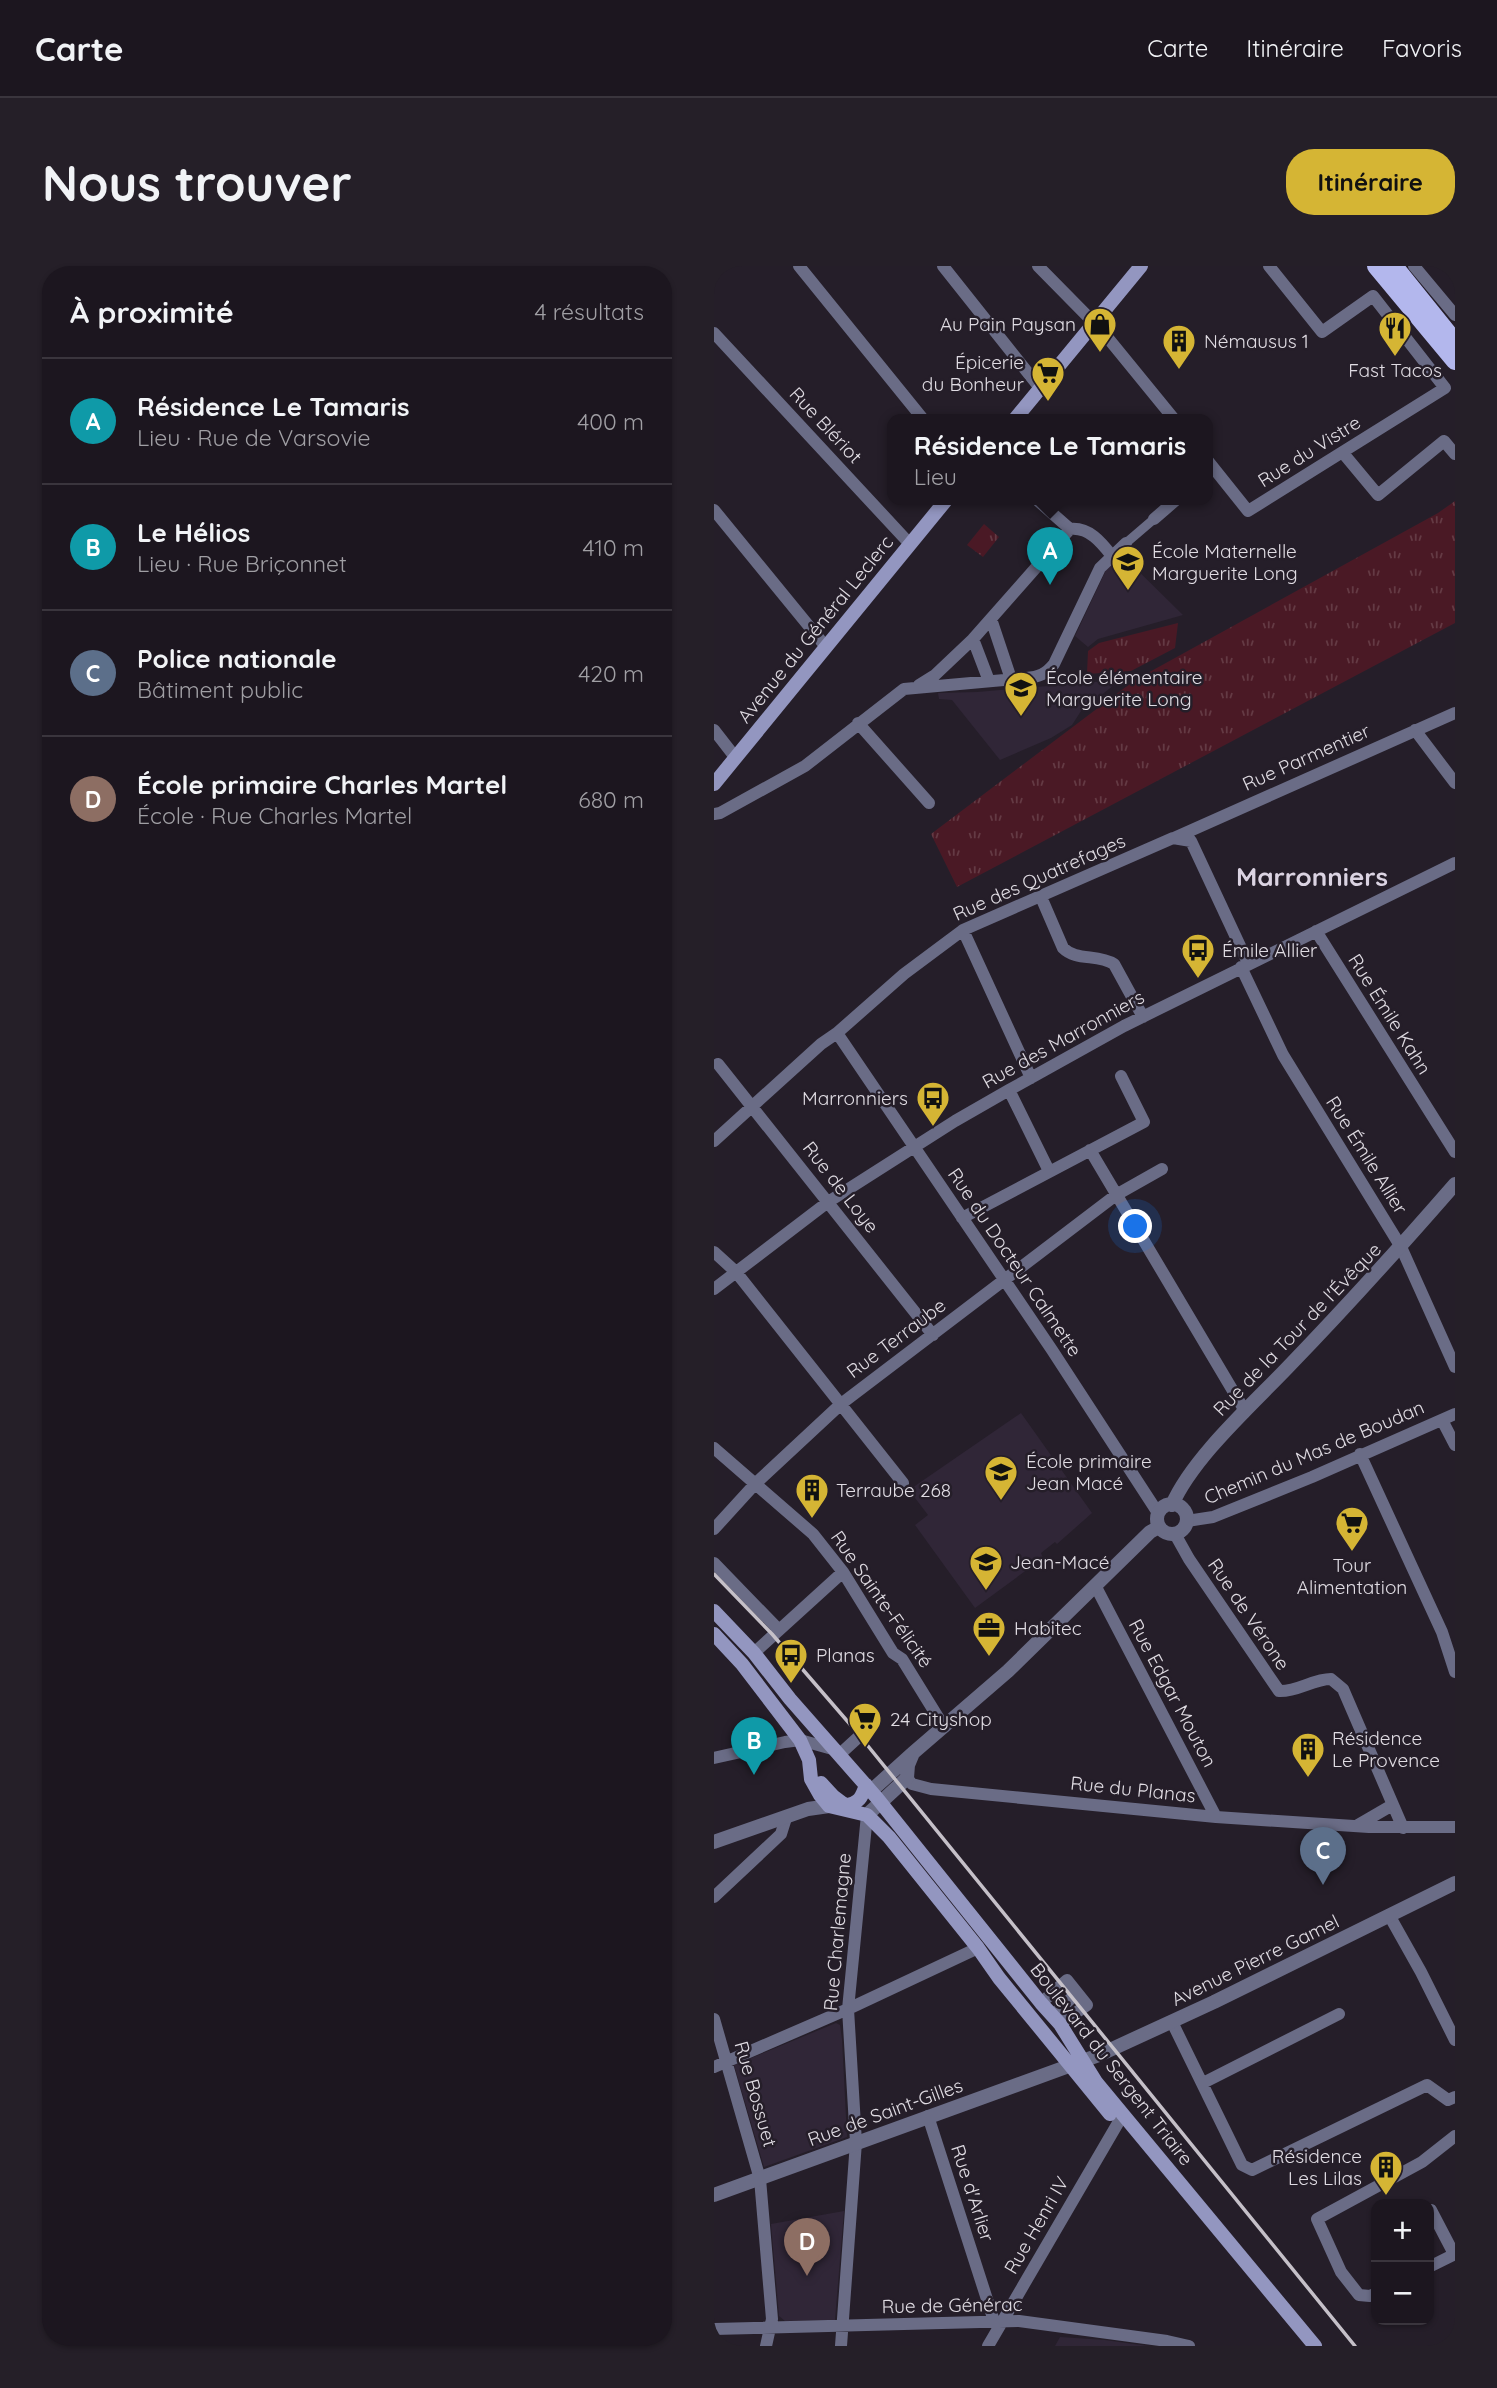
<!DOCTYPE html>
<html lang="fr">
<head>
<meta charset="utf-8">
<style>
  body { margin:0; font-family:Quicksand,sans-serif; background:#251f28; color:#f1f3f6 }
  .controls { position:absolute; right:21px; bottom:21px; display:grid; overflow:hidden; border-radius:14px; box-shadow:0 2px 5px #0004 }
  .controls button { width:63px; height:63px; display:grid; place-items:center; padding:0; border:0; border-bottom:2px solid #3a353d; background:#1c161f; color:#f1f3f6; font:35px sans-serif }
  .you { position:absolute; left:422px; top:961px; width:24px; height:24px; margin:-18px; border:5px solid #fff; border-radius:50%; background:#1a73e8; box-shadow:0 0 0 10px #1a73e833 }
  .badge { display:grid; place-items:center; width:46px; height:46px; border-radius:50%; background:#d5b534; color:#fff; font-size:23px; font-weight:700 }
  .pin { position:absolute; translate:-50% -58px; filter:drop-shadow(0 2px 4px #0008) }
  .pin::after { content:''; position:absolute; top:37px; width:24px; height:21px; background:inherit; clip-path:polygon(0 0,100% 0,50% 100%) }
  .popup { position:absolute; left:173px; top:148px; width:326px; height:91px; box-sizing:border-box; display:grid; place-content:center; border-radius:14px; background:#1c161f; filter:drop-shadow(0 2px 5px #0005); font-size:23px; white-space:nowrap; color:#a09fa4 }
  .popup b { font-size:26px; color:#f1f3f6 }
  .popup::after { content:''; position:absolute; left:50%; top:100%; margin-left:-14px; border:14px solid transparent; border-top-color:#1c161f }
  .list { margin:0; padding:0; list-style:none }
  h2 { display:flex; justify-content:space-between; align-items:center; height:91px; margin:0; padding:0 28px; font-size:30px }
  h2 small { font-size:23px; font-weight:400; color:#a09fa4 }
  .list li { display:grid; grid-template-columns:46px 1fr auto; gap:21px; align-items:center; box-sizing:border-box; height:126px; padding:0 28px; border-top:2px solid #3a353d }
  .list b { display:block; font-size:26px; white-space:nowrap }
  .list p { margin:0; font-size:23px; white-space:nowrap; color:#a09fa4 }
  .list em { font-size:23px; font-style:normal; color:#a09fa4 }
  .map { position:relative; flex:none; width:741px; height:2080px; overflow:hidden; border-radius:28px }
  header { display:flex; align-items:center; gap:42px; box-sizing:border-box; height:98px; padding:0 35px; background:#1c161f; border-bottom:2px solid #3a353d }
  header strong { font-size:33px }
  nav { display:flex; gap:38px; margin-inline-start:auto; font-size:24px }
  .intro { display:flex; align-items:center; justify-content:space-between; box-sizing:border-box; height:168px; padding:0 42px }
  h1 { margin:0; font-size:49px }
  .button { padding:18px 32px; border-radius:28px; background:#d5b534; color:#111; font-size:24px; font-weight:700 }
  main { display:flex; gap:42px; padding:0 42px }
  aside { flex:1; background:#1c161f; border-radius:28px; box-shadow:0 2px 5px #0004 }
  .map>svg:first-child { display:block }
  .built { fill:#302637 }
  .grass { fill:url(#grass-tufts) }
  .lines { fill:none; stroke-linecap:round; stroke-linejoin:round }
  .pedestrian { stroke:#6a6c86; stroke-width:9 }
  .minor { stroke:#6a6c86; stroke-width:12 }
  .tertiary { stroke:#6a6c86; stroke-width:14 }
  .secondary { stroke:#9396c0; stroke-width:14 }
  .primary { stroke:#b3b7ed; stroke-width:18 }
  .rail { stroke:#c5c0c8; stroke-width:3.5 }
  .labels { text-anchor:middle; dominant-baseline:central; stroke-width:5; stroke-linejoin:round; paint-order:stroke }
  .poi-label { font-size:19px; fill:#e0dce3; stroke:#251e29; text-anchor:start }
  .street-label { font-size:19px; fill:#e0dce3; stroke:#251e29 }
  .district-label { font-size:26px; font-weight:bold; fill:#dbd3e2; stroke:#251e29 }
</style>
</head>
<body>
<header>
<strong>Carte</strong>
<nav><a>Carte</a><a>Itinéraire</a><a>Favoris</a></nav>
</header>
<div class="intro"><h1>Nous trouver</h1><a class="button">Itinéraire</a></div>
<main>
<aside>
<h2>À proximité<small>4 résultats</small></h2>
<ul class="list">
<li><span class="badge" style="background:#0f9aa8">A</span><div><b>Résidence Le Tamaris</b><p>Lieu · Rue de Varsovie</p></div><em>400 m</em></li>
<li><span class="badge" style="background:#0f9aa8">B</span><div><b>Le Hélios</b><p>Lieu · Rue Briçonnet</p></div><em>410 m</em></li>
<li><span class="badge" style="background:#5c6f8a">C</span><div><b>Police nationale</b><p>Bâtiment public</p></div><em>420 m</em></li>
<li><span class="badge" style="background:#8d6e63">D</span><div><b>École primaire Charles Martel</b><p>École · Rue Charles Martel</p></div><em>680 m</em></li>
</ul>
</aside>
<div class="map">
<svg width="741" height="2080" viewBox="0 0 741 2080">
  <defs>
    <pattern id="grass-tufts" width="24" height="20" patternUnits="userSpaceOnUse" patternTransform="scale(1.75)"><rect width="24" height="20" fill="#4a1925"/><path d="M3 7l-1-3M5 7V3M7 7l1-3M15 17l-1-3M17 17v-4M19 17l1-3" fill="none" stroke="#643a44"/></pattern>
  </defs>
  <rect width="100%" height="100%" fill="#251e29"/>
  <path class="built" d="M407,288L469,349L384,373L374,381L361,370L393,302Z
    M393,412H409L367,445L358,459L337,472L286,494L238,434L225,433L224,427L263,426L392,415Z
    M307,1147L378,1247L343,1278L341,1276L327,1287L329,1292L261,1342L201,1259L214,1249L195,1224Z
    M122,1757L126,1759L128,1773L133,1871L50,1901L20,1799Z
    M130,1945L121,2054L71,2055L65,2050L57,1958Z
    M346,2071L391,2074L434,2080H341Z"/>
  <path class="grass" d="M741,235V357L243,621L217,568L421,414L724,247Z
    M270,258L285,271L269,291L253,279Z
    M464,357L461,382L417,405L373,408L374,385L385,377Z"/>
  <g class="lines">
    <path class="pedestrian" d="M412,277L440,253"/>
    <path class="minor" d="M85,0L209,153
      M229,0L326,122
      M324,0L389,66L460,153
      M700,0L741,49
      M0,67L195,277
      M629,187L664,229L730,175L741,188
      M494,195L534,245L731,122L659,30L608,66L555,0
      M322,233L356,263
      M0,244L112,381
      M440,253L463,233
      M277,353L295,407
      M275,415L259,373L356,263C375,261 387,276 398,290
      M205,419L221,409L259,373
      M144,457L215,537
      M0,464L21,491
      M701,464L741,517
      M0,548L6,547L91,500L190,423L312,412C325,411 332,408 340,398L386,302L412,277
      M460,572L741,447
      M327,631L349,682C362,695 384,688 400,698L429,751
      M249,664L317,812
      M602,665L741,886
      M527,701L569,789L687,981L741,1101
      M123,767L338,1084L444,1247
      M4,798L219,1069
      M295,824L335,905
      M0,875L107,778L123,767L190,708L249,664L459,572L477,575L534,697
      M376,884L528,1140L530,1147
      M248,952L430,856L407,810
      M0,986L22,1006L189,1217
      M0,1023L114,936L241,855L295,824L410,760L741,597
      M728,1154L741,1179
      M0,1182L99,1268L129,1306L179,1387L188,1393L230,1461
      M646,1188L728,1366L741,1406
      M473,1255L499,1251L598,1211L741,1148
      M0,1263L41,1218L127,1138L402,929L448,903
      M461,1268L475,1293L565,1425C583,1426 599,1413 617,1413L629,1423L689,1562
      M0,1297L65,1364
      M382,1321L502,1551
      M40,1387L129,1306
      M126,1488L150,1466
      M0,1492L71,1476L86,1474L122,1484
      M193,1512L198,1518L217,1523L502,1551L655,1561H741
      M644,1559L675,1541L678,1537
      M0,1631L67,1568L72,1552
      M675,1649L707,1706L741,1774
      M327,1737L353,1714L373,1739L346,1758
      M338,1750L363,1727
      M0,1753L46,1913L58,2053L52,2080
      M458,1756L528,1899L538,1904L713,1819L734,1834L741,1831
      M0,1801L134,1743L264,1682
      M489,1817L625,1748
      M214,1850L280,2055
      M715,1945L717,1944L740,1988
      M715,2001L741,1988
      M662,2027L656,2030L645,2029L627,2006L603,1953L708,1896L741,1870
      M0,2063L305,2055L453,2075L475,2080
      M127,2080L142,1876L134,1743L153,1549
      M274,2080L404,1857"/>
    <path class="tertiary" d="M443 1253a15 15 0 1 1 30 0a15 15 0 1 1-30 0Z
      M458,1239C479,1191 539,1138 575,1100C632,1041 687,980 741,918
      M157,1525L198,1488
      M153,1549L193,1512L194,1499L199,1487L294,1405L436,1266L445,1261
      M0,1576L94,1543L115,1540
      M0,1929L385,1789L500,1736L741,1617
      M739,2080L741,2077"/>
    <path class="secondary" d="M301,153L427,0
      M0,518L233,233
      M0,1345L40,1387L76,1433L163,1532L327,1737L346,1758L382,1816L601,2080
      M0,1368L28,1398L86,1474L95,1494L97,1513L106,1529L115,1540L153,1549L175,1571L264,1682L285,1712L396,1848
      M107,1517L119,1530L131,1539C145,1538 148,1531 152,1519"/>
    <path class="primary" d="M662,0L741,95
      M680,0L741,76"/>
    <path class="rail" d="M0,1308L58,1368L141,1464L641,2080"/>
  </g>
  <defs>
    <symbol id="shop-pin" viewBox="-11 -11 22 30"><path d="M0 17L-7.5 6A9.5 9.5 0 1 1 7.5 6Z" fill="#d5b534" stroke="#251e29"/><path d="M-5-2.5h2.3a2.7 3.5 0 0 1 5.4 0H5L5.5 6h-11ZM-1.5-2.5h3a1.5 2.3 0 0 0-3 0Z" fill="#111"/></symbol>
    <symbol id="restaurant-pin" viewBox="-11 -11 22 30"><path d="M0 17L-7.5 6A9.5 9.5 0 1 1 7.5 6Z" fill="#d5b534" stroke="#251e29"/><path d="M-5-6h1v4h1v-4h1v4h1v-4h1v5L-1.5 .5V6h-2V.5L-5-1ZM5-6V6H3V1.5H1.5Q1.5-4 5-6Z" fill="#111"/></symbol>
    <symbol id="building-pin" viewBox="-11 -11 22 30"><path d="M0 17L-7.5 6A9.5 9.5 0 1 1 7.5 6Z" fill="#d5b534" stroke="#251e29"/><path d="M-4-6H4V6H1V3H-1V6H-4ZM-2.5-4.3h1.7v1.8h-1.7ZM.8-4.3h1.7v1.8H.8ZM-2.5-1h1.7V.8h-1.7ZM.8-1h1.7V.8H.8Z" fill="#111"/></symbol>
    <symbol id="supermarket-pin" viewBox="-11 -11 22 30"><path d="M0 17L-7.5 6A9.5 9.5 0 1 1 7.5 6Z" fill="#d5b534" stroke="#251e29"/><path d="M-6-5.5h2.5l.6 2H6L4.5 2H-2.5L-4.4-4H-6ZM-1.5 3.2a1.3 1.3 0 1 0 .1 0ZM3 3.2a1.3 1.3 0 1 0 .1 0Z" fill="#111"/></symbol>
    <symbol id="school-pin" viewBox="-11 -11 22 30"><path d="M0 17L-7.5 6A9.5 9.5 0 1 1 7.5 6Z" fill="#d5b534" stroke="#251e29"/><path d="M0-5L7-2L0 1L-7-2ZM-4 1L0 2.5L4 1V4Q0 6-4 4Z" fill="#111"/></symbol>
    <symbol id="bus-pin" viewBox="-11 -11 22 30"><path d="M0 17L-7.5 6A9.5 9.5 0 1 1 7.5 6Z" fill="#d5b534" stroke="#251e29"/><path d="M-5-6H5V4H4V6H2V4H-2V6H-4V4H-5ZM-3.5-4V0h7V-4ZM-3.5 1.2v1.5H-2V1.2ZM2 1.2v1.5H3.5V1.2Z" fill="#111"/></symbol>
    <symbol id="office-pin" viewBox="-11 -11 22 30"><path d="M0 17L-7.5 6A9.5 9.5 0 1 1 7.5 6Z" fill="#d5b534" stroke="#251e29"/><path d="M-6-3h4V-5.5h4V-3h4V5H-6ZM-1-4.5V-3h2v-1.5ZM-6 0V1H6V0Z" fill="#111"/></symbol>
  </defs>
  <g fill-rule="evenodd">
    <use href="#shop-pin" x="367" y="39" width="38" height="52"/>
    <use href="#restaurant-pin" x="662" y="43" width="38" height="52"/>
    <use href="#building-pin" x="446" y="56" width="38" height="52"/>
    <use href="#supermarket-pin" x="315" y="88" width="38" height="52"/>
    <use href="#school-pin" x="395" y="277" width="38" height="52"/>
    <use href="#school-pin" x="288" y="403" width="38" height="52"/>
    <use href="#bus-pin" x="465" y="665" width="38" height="52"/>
    <use href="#bus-pin" x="200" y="813" width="38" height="52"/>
    <use href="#school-pin" x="268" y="1187" width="38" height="52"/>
    <use href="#building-pin" x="79" y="1205" width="38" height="52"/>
    <use href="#supermarket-pin" x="619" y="1238" width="38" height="52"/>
    <use href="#school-pin" x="253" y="1277" width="38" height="52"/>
    <use href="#office-pin" x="256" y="1343" width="38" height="52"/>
    <use href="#bus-pin" x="58" y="1370" width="38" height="52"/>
    <use href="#supermarket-pin" x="132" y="1434" width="38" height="52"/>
    <use href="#building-pin" x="575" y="1464" width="38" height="52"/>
    <use href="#building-pin" x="653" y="1882" width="38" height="52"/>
  </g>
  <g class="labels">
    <g class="poi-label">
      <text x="362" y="58" text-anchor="end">Au Pain Paysan</text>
      <text x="490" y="75">Némausus 1</text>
      <text x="310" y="96" text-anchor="end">Épicerie<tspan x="310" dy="22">du Bonheur</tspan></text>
      <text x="681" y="104" text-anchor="middle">Fast Tacos</text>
      <text x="438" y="285">École Maternelle<tspan x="438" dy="22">Marguerite Long</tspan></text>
      <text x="332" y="411">École élémentaire<tspan x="332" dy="22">Marguerite Long</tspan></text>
      <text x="508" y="684">Émile Allier</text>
      <text x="194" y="832" text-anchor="end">Marronniers</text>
      <text x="312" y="1195">École primaire<tspan x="312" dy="22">Jean Macé</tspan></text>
      <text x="122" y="1224">Terraube 268</text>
      <text x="296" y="1296">Jean-Macé</text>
      <text x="638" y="1299" text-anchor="middle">Tour<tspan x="638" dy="22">Alimentation</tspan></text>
      <text x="300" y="1362">Habitec</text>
      <text x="102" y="1389">Planas</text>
      <text x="176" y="1453">24 Cityshop</text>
      <text x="618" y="1472">Résidence<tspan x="618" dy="22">Le Provence</tspan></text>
      <text x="648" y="1890" text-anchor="end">Résidence<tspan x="648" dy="22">Les Lilas</tspan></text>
    </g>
    <g class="street-label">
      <text transform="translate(112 159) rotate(47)">Rue Blériot</text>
      <text transform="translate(595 185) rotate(-32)">Rue du Vistre</text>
      <text transform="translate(101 363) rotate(-51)">Avenue du Général Leclerc</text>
      <text transform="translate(592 491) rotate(-24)">Rue Parmentier</text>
      <text transform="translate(325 611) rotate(-24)">Rue des Quatrefages</text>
      <text transform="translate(676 748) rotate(58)">Rue Émile Kahn</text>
      <text transform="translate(349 773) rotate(-29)">Rue des Marronniers</text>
      <text transform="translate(653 889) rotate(58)">Rue Émile Allier</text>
      <text transform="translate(127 921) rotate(52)">Rue de Loye</text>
      <text transform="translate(301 996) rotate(56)">Rue du Docteur Calmette</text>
      <text transform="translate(583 1063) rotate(-46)">Rue de la Tour de l'Évêque</text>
      <text transform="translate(182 1072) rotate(-37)">Rue Terraube</text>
      <text transform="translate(600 1186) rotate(-23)">Chemin du Mas de Boudan</text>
      <text transform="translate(168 1333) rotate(55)">Rue Sainte-Félicité</text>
      <text transform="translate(535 1348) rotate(56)">Rue de Vérone</text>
      <text transform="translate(459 1427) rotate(62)">Rue Edgar Mouton</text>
      <text transform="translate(419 1523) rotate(6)">Rue du Planas</text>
      <text transform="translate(123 1666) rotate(-85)">Rue Charlemagne</text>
      <text transform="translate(541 1694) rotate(-26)">Avenue Pierre Gamel</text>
      <text transform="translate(398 1798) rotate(52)">Boulevard du Sergent Triaire</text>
      <text transform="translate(42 1828) rotate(74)">Rue Bossuet</text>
      <text transform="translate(171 1846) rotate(-20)">Rue de Saint-Gilles</text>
      <text transform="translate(259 1927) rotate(72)">Rue d'Arlier</text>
      <text transform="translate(322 1959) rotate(-60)">Rue Henri IV</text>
      <text transform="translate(238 2039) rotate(-1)">Rue de Générac</text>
    </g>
    <g class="district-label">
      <text x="598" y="610">Marronniers</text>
    </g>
  </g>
</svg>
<div class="controls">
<button>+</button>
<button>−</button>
</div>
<div class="you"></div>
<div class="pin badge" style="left:336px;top:319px;background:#0f9aa8">A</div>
<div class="popup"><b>Résidence Le Tamaris</b>Lieu</div>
<div class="pin badge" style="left:40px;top:1509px;background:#0f9aa8">B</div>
<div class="pin badge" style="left:609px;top:1619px;background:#5c6f8a">C</div>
<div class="pin badge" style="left:93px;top:2010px;background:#8d6e63">D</div>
</div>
</main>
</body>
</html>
